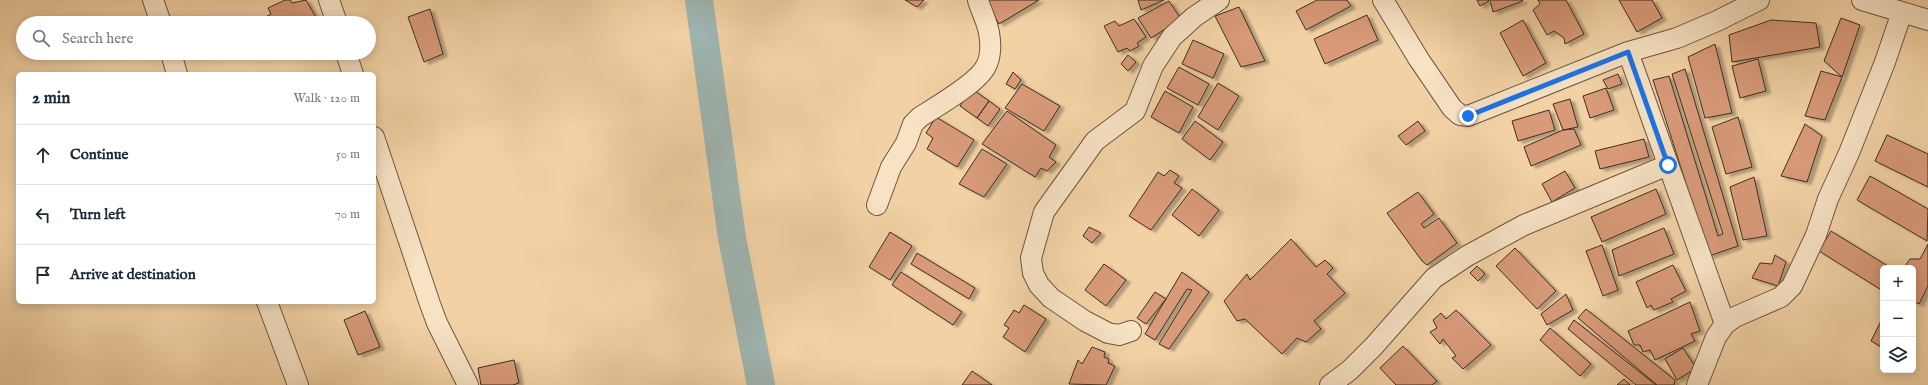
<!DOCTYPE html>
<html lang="en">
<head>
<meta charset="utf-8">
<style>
  body { margin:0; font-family:"IM FELL English",serif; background:#f2f2f3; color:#1f2937 }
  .controls { position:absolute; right:12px; bottom:12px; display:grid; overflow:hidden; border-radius:6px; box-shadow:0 2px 10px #0003 }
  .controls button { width:36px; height:36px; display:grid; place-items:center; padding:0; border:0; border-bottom:1px solid #e0e1e3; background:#fff; color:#1f2937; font:20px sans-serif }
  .stop { position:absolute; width:12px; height:12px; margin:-9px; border:3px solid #1a73e8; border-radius:50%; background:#fff }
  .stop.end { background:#1a73e8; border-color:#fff; box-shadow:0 1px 4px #0008 }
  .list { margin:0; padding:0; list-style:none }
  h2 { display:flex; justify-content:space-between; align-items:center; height:52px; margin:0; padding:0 16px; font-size:17px }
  h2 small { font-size:13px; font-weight:400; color:#747a83 }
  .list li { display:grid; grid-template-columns:26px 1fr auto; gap:12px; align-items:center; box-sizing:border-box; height:60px; padding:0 16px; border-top:1px solid #e0e1e3 }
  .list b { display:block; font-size:15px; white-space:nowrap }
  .list em { font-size:13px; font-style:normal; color:#747a83 }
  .icon { flex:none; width:22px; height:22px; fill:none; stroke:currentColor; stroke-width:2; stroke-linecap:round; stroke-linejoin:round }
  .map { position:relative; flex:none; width:1928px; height:385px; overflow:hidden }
  .search { position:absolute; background:#fff; box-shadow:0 2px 10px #0003; left:16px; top:16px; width:360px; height:44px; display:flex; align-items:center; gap:10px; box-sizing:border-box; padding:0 14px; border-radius:22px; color:#747a83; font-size:15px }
  .panel { position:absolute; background:#fff; box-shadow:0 2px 10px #0003; left:16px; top:72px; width:360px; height:232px; border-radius:6px }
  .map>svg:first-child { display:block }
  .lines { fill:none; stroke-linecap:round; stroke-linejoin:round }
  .river { stroke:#9fb5b2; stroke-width:28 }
  .building { fill:#d89a79; stroke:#3f2d21; filter:url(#shadow) }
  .minor-casing { stroke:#6c5642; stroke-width:22 }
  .minor { stroke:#f7e2c4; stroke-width:20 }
  .route { stroke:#1a73e8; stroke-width:5 }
</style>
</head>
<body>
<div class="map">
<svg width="1928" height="385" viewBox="0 0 1928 385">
  <defs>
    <filter id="shadow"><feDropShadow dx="4.5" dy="2.5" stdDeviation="1" flood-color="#0004"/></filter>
  </defs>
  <rect width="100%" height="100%" fill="#f2d2a5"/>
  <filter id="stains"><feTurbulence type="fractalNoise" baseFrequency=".005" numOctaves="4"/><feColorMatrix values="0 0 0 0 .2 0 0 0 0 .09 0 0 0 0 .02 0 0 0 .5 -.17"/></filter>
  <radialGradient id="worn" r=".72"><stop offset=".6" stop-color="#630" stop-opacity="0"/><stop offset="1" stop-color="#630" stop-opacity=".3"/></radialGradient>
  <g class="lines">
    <path class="river" d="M699,0L732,238L761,385"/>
  </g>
  <path class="building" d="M285,0H290L292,3L306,0L318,21L315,23H261L260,20L271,14L268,8Z
    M905,0H924L917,7Z
    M985,0H1039L999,24Z
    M1138,0H1164L1141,10Z
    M1317,0H1347L1351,6L1306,30L1296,11Z
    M1477,0H1488L1489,1L1480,6Z
    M1490,0H1522L1523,1L1493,12Z
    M1538,0H1566L1584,34L1565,44L1564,38L1554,31L1547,35L1533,10L1540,4Z
    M1619,0H1652L1662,18L1637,32Z
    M1169,1L1181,19L1151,38L1138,18Z
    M1239,7L1265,61L1241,67L1215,16Z
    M430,9L443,54L424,62L408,17Z
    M1367,15L1378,40L1325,64L1314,39Z
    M1841,18L1860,25L1842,77L1824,61Z
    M1134,19L1146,37L1137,43L1139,46L1130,51L1127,48L1118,52L1104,26L1115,21L1119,26Z
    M1523,20L1546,63L1523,76L1500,33Z
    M1771,20L1816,23L1820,47L1732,62L1729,35Z
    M1193,40L1224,54L1213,78L1182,64Z
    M1715,44L1732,113L1705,118L1688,57Z
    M1128,55L1136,62L1128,71L1121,64Z
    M1758,59L1766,91L1740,98L1732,66Z
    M1179,67L1209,84L1198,105L1167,88Z
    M1685,69L1738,246L1709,256L1653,80L1669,76L1718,236L1723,234L1672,74Z
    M1821,71L1842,77L1825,120L1805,116Z
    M1013,72L1021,80L1015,89L1006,84Z
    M1618,74L1622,84L1608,89L1603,80Z
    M1218,83L1239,96L1218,130L1198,117Z
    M1022,84L1060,106L1044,131L1005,108Z
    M1606,88L1614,110L1590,118L1583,96Z
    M972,89L989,101L977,118L960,106Z
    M1165,91L1193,107L1179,133L1151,117Z
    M1570,99L1578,127L1563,130L1553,104Z
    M989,101L1000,109L988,126L977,118Z
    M1549,110L1555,130L1518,141L1512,121Z
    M1007,111L1056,145L1049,157L1056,162L1047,171L1041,168L1035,177L982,144Z
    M936,117L974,140L957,167L927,149L933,138L926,133Z
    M1738,117L1752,167L1726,174L1712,127Z
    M1195,121L1223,142L1210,160L1182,139Z
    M1418,121L1425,131L1406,145L1398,136Z
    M1805,124L1822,136L1807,182L1781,176Z
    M1574,129L1581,145L1531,166L1524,147L1563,130Z
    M1887,135L1928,154V187L1875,161Z
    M1644,139L1649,157L1600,169L1595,151Z
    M982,149L1007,164L984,197L959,184Z
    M1170,170L1179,176L1174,183L1182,188L1151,230L1129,216L1158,172L1164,176Z
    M1565,171L1575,188L1552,202L1542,184Z
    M1870,176L1928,209L1927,241L1857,200Z
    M1754,177L1767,236L1743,240L1730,187Z
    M1192,189L1219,210L1199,236L1172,215Z
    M1656,189L1666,214L1602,242L1591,217Z
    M1418,192L1434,214L1421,224L1424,228L1439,218L1457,243L1427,265L1422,261L1387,213Z
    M1089,227L1101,233L1092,243L1083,236Z
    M1664,228L1674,254L1619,276L1612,250Z
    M1831,231L1891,268H1883V291L1819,251Z
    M890,232L912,246L890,280L869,267Z
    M1291,239L1316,267L1325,260L1333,268L1327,274L1345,293L1314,321L1321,329L1306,342L1297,338L1282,354L1245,319L1237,321L1224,301L1247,274L1250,280Z
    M1928,244V286L1919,304L1913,301V268L1905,266L1910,259H1920Z
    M1602,245L1618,290L1603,296L1586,251Z
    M1515,248L1556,291L1537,309L1496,266Z
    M917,253L975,288L969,299L911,264Z
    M1775,255L1786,262L1778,286L1752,278L1760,263L1772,264Z
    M1104,264L1126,280L1106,306L1085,290Z
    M1673,265L1686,291L1671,299L1673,302L1654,310L1651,305L1647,308L1636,282Z
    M1477,266L1485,274L1478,281L1470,273Z
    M901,272L962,312L953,325L892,285Z
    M1182,272L1209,292L1169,349L1159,344L1192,290L1187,289L1155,340L1145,334Z
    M1155,292L1166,299L1146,324L1137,318Z
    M1566,294L1573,310L1547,325L1541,314Z
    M1690,302L1700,331L1691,334L1695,341L1655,360L1650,350L1643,352L1640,345H1634L1628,331Z
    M1024,305L1046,319L1025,352L1003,337L1009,328L1004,325L1014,310L1019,313Z
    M1586,309L1675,380L1674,385H1657L1578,318Z
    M1456,310L1491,345L1463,369L1452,358L1456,356L1443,339L1440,344L1430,332L1437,328L1433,320L1441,313L1446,319Z
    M365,311L380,347L358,355L344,320Z
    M1883,317V348L1871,341Z
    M1574,320L1656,385H1636L1568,329Z
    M1550,328L1591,364L1580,376L1540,340Z
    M1403,346L1437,381L1432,385H1396L1380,368Z
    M1092,347L1105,352L1104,357L1109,359L1108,363L1115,366L1106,385L1069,384L1078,360L1082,364Z
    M1683,348L1696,368L1677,380L1665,359Z
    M514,360L519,383L513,385H481L478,368Z
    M972,371L992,385H962Z
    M1624,379L1630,385H1617Z"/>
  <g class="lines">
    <defs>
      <path id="minor" d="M153,0L161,23
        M329,0L337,23
        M1383,0L1418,58L1452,108L1460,115L1468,116L1628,52L1677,38L1717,21L1759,0
        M1862,0L1928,20
        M1628,52L1725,324
        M171,53L177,74
        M346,53L353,74
        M374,137L430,304L437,323L468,385
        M877,205L891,167L906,143L913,124L920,117C936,107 979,82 986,66C991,57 991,43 989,33C987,21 981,11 978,0
        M267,302L298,385
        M1131,331L1119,335L1108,333L1085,321L1051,298L1039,285L1033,273L1031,258L1044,212L1095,141L1135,111L1153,66L1172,37L1194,17L1219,0
        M1330,385L1350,370L1374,346L1434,278L1467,256L1524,225L1668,165
        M1697,385L1716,337L1725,324L1735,317L1781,297L1792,286L1816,235L1828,199L1849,153L1885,62L1902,12"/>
    </defs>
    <use href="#minor" class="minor-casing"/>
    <use href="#minor" class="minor"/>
  </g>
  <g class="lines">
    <path class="route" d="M1468,116L1628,52L1668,165"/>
  </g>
  <rect width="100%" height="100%" filter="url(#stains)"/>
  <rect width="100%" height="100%" fill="url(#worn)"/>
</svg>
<div class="controls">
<button>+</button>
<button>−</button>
<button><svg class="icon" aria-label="layers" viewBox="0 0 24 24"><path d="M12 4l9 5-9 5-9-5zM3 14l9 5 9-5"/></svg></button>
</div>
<div class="stop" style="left:1668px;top:165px"></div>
<div class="stop end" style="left:1468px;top:116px"></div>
<div class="search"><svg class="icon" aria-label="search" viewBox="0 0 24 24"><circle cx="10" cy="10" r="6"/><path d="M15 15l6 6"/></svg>Search here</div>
<section class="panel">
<h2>2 min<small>Walk · 120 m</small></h2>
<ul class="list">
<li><svg class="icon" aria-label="ahead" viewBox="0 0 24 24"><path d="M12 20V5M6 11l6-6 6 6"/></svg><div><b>Continue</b></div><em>50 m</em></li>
<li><svg class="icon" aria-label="left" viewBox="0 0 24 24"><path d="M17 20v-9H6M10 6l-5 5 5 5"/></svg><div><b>Turn left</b></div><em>70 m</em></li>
<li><svg class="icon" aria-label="arrive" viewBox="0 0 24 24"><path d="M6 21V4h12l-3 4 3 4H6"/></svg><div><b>Arrive at destination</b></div></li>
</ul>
</section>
</div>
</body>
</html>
